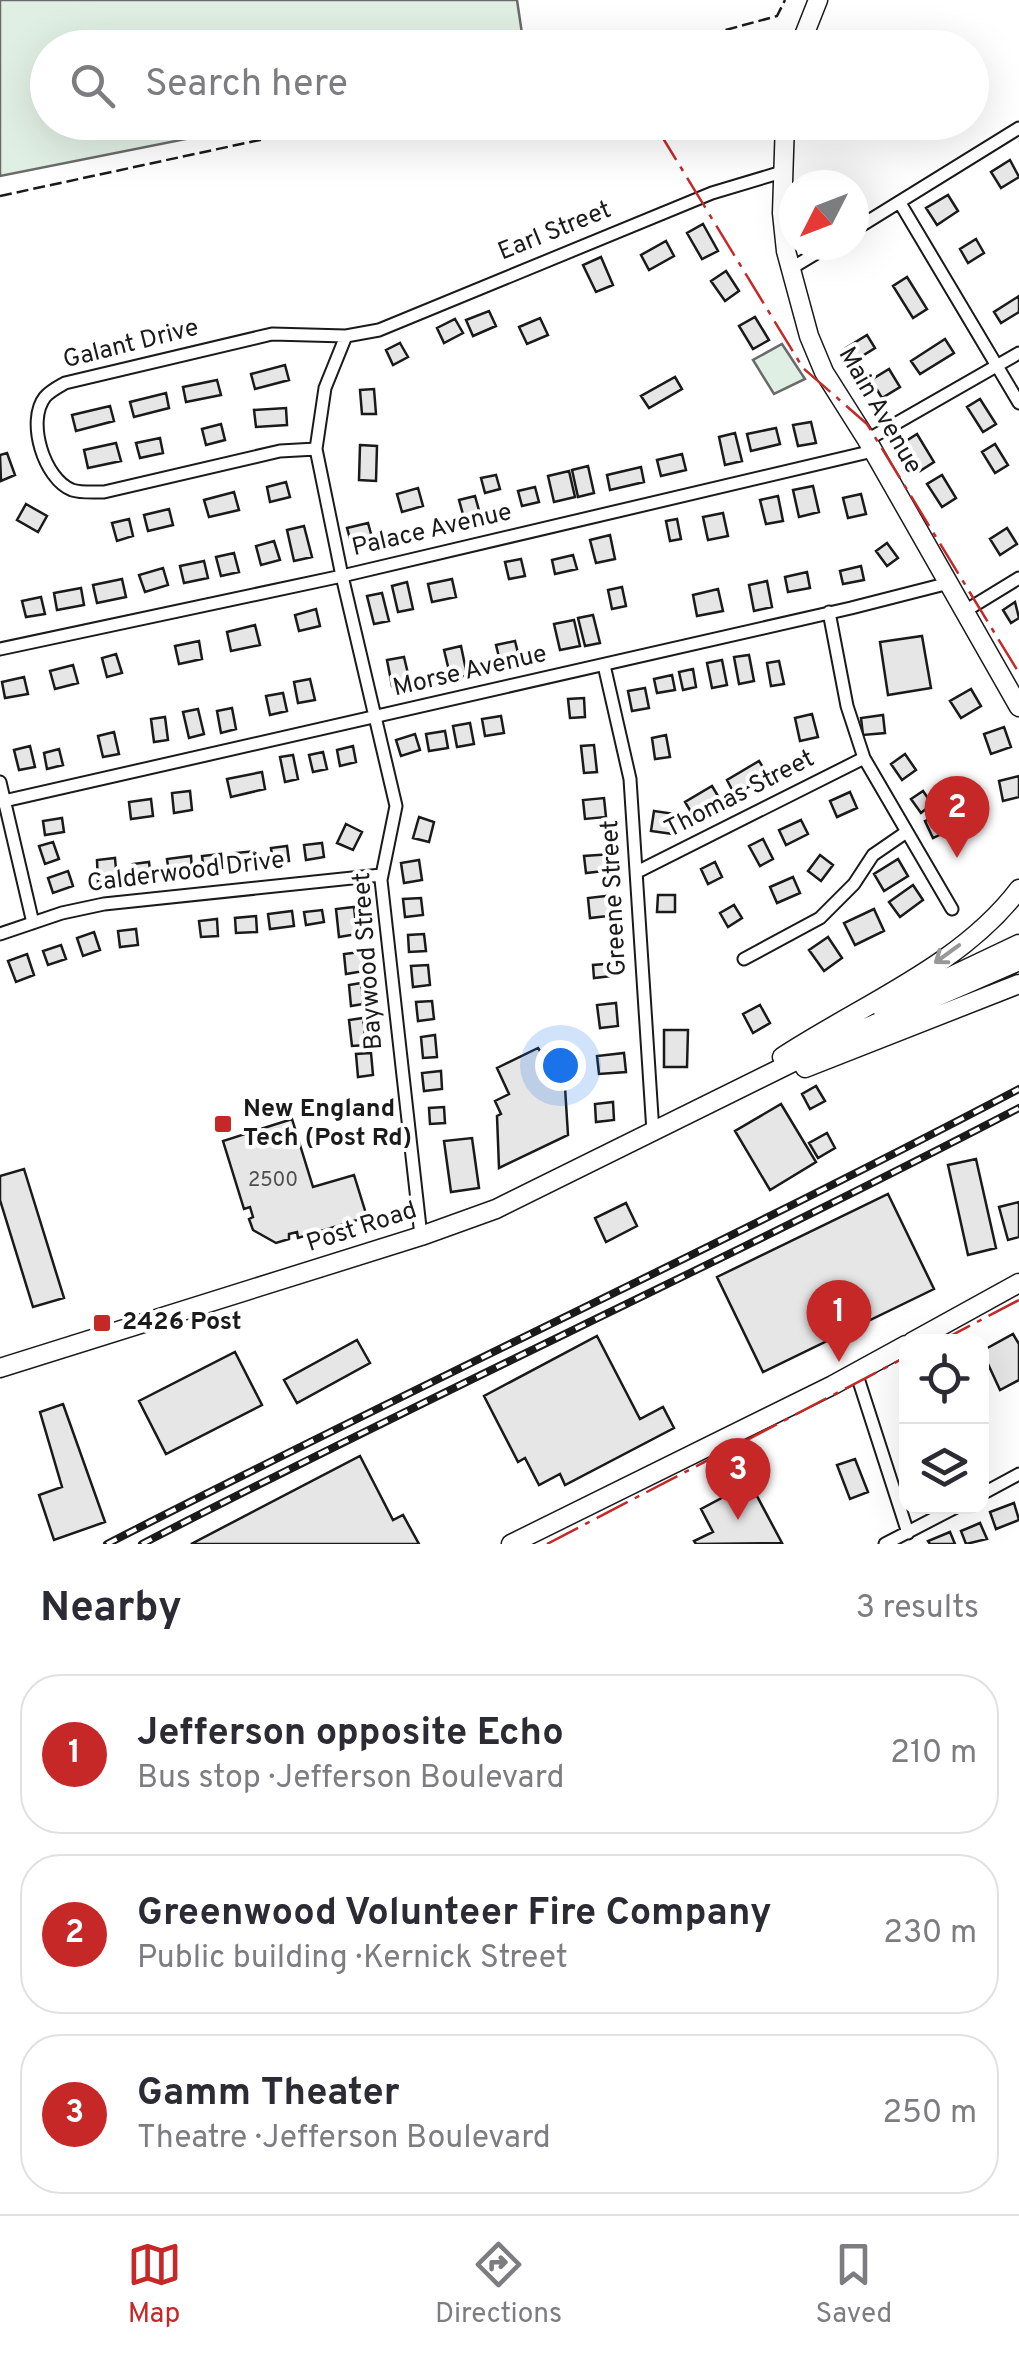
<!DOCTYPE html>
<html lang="en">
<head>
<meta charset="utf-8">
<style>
  body { margin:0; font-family:Overpass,sans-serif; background:#f2f2f3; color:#2b2b33 }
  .controls { position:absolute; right:30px; bottom:30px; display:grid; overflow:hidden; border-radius:20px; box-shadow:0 10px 40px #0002 }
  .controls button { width:90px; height:90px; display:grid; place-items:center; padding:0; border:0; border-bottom:2px solid #e1e1e2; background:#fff; color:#2b2b33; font:50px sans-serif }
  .compass { position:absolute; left:779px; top:170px; width:90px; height:90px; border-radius:50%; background:#fff; box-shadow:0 10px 40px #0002; rotate:228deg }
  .you { position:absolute; left:560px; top:1065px; width:35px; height:35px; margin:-25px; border:8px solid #fff; border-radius:50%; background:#1a73e8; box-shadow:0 0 0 15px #1a73e833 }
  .badge { display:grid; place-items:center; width:65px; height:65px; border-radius:50%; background:#c62828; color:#fff; font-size:32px; font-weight:700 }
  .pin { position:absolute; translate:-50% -82px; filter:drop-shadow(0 2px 5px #0008) }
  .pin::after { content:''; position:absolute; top:52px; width:35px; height:30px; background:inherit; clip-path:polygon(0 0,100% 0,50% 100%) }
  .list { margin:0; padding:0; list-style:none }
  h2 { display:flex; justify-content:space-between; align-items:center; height:130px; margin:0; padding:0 40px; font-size:42px }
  h2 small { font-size:32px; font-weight:400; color:#7c7c81 }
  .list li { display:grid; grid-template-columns:65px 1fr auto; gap:30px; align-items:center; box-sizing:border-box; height:160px; margin:0 20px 20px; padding:0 20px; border:2px solid #e1e1e2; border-radius:40px }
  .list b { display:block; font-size:38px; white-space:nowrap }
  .list p { margin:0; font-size:32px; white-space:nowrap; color:#7c7c81 }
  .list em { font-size:32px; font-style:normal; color:#7c7c81 }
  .icon { flex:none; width:55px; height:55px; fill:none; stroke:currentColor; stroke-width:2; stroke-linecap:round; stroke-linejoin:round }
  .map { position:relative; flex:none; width:1019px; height:1544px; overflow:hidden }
  .search { position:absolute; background:#fff; box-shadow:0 10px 40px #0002; left:30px; right:30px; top:30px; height:110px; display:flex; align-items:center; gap:25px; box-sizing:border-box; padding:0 35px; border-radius:55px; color:#7c7c81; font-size:38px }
  .sheet { height:670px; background:#fff }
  nav { display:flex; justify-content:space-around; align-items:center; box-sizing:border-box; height:140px; border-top:2px solid #e1e1e2; background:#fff; font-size:28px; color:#7c7c81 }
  nav a { display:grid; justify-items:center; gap:5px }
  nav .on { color:#c62828 }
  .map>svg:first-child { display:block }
  .green { fill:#e0efe3; stroke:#6a6a6a; stroke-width:2.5 }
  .building { fill:#e6e6e6; stroke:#1a1a1a; stroke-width:2.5 }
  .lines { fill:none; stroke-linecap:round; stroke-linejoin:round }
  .street-casing { stroke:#1a1a1a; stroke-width:15 }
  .secondary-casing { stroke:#1a1a1a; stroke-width:21 }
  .primary-casing { stroke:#1a1a1a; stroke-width:21 }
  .street { stroke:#fff; stroke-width:11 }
  .secondary { stroke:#fff; stroke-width:18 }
  .primary { stroke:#fff; stroke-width:18 }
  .rail-casing { stroke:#1a1a1a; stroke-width:8 }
  .rail { stroke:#fff; stroke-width:4; stroke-dasharray:11; stroke-linecap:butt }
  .fence { stroke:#1a1a1a; stroke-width:2.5; stroke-dasharray:12 5; stroke-linecap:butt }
  .power { stroke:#c62828; stroke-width:2.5; stroke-dasharray:35 8 5 8; stroke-linecap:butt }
  .oneway { stroke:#989898 }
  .poi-dot { fill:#c62828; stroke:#fff; stroke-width:4 }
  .labels { text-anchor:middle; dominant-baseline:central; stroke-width:8; stroke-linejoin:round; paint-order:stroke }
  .number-label { font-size:20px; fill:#4d4d4d }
  .street-label { font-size:25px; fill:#1a1a1a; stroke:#fff }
  .poi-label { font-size:25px; font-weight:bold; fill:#1a1a1a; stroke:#fff; text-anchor:start }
</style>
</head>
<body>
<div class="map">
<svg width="1019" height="1544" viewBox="0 0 1019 1544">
  <rect width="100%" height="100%" fill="#fff"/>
  <path class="green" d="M0,0H517L524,47L48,48V122L266,123L0,176Z
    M782,344L805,379L774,394L753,360Z"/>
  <path class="building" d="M597,122H625L627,125L606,137Z
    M1010,160L1019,177L1001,188L991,172Z
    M948,195L958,211L937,225L926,208Z
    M703,224L718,251L702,259L687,233Z
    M976,239L984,253L968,263L960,249Z
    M666,241L674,256L649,270L641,255Z
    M601,257L613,285L596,292L583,265Z
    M726,271L739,291L725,301L711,281Z
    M907,277L927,309L913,318L893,286Z
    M1019,296V312L1001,323L994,312Z
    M489,311L496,326L473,336L466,320Z
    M755,317L769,340L753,349L739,326Z
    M540,318L548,335L527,344L519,327Z
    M455,319L463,333L444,343L437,328Z
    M867,335L875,348L854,361L846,348Z
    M945,339L954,353L920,374L911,361Z
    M400,343L408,357L393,365L386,350Z
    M285,365L289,380L255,389L251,374Z
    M889,369L900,387L882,398L871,380Z
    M675,377L682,389L649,408L641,396Z
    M217,380L221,395L186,402L183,387Z
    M374,389L376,414H362L360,390Z
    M166,393L169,408L134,417L130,402Z
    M980,399L996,424L983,432L967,407Z
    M110,406L114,421L76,431L72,415Z
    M286,408L287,425L256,427L254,410Z
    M811,422L816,443L798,446L793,425Z
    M221,424L225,440L206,445L202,429Z
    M776,428L780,444L751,451L747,434Z
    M735,433L742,461L725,465L719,437Z
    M917,434L934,462L920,471L903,443Z
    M160,438L163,453L140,458L136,443Z
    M116,443L121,461L88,468L84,450Z
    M995,444L1008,465L995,473L982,452Z
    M360,445L377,446L376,481L359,480Z
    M7,453L15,475L1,481L0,455Z
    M682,454L686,470L661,476L657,460Z
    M588,466L594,493L578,497L572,470Z
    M641,467L644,482L610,490L607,475Z
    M569,471L575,497L554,502L548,476Z
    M496,475L500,489L485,493L481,478Z
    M942,475L956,498L942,507L927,484Z
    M286,482L290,497L270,502L267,487Z
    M813,486L819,512L799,517L793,490Z
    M535,487L539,502L522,506L518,491Z
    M418,488L423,506L402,512L397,494Z
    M234,492L239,510L209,517L204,500Z
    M861,494L866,514L848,518L843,498Z
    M475,496L480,514L464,518L459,500Z
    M778,496L783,521L766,524L760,500Z
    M26,504L47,516L38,532L17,520Z
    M169,509L173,525L148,531L144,515Z
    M723,513L728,536L708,540L703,517Z
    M129,519L133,536L117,541L112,523Z
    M677,519L681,539L670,541L666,521Z
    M368,523L373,541L352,546L347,528Z
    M304,526L312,557L294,561L287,530Z
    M1007,528L1017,544L1000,555L990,539Z
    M610,535L615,559L596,563L590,540Z
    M274,541L280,560L261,565L256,546Z
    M887,543L898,558L887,566L876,551Z
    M234,553L239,572L221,576L216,557Z
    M573,555L577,569L555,574L552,560Z
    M521,559L525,576L509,579L505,562Z
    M204,561L208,578L184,583L180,566Z
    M861,566L864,580L843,584L840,571Z
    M163,568L168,585L145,592L139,575Z
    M807,572L810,588L788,592L785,577Z
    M122,579L126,597L97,603L93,585Z
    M452,579L456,597L432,602L428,584Z
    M767,581L772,607L754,611L749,585Z
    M407,582L413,609L398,612L392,586Z
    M622,587L626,606L612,609L608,590Z
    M81,588L84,605L57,610L54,593Z
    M718,589L723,611L697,616L693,595Z
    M382,593L389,621L374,624L367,596Z
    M41,597L45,614L26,617L22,601Z
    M1015,602L1019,618L1011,623L1003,610Z
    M316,609L320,626L299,631L295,615Z
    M593,615L600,643L585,646L578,618Z
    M574,620L580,646L560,650L554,624Z
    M255,625L260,645L231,651L227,632Z
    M922,636L931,688L888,695L880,642Z
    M199,641L202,659L179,664L175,646Z
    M515,641L520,661L501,665L496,645Z
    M461,646L467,675L451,679L444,650Z
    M116,654L122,673L107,677L102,658Z
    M749,655L754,681L739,684L734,657Z
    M404,657L410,682L392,686L387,660Z
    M722,660L727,685L712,688L707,663Z
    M779,661L784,684L771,686L767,663Z
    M73,665L78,683L55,689L50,671Z
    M693,669L696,687L683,690L679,672Z
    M672,675L675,690L657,693L654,679Z
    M24,677L28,694L5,698L2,682Z
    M310,679L315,700L298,703L294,682Z
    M645,688L649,708L632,711L628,691Z
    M971,689L981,706L961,718L950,701Z
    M283,693L287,711L270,715L266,696Z
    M584,698L585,717L570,718L568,699Z
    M232,708L236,729L221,733L217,711Z
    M198,709L204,734L189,738L183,712Z
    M812,714L818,737L800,741L795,718Z
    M883,715L885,733L863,735L861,718Z
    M501,716L504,733L485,736L482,719Z
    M165,717L168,740L154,742L151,719Z
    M470,723L474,744L457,747L453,726Z
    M1004,727L1011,747L991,754L984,734Z
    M445,731L448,748L429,751L426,734Z
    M114,732L119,754L103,757L98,736Z
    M415,734L420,750L401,756L396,740Z
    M666,735L670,757L655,759L652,738Z
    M594,745L597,772L584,773L581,746Z
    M30,746L35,767L19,770L14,750Z
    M353,746L356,762L340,766L337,750Z
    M59,749L63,765L47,769L44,753Z
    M323,752L327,769L313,772L309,755Z
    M905,754L916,770L902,780L891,764Z
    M293,755L298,779L285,782L280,757Z
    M759,761L768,775L735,795L727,780Z
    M262,772L265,789L231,797L227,779Z
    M1019,776V797L1003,801L999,781Z
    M712,786L721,801L694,817L685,802Z
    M190,791L192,810L174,813L172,793Z
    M923,791L932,804L921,813L911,799Z
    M850,792L857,808L837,817L830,801Z
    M604,798L606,817L585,819L583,800Z
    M151,799L153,816L131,819L129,802Z
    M959,805L966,822L933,838L925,821Z
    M654,811L675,814L673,834L651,831Z
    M419,817L434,822L429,842L413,838Z
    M62,818L64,832L45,835L43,821Z
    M801,820L808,834L786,845L779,830Z
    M346,824L362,832L353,850L337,843Z
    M763,839L773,859L760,866L749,846Z
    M53,842L59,859L45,864L39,846Z
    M322,843L324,857L306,860L304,845Z
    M287,846L289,861L273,863L271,848Z
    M256,851L258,864L237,866L235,853Z
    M221,854L222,868L204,870L202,856Z
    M612,854L613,870L586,873L584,856Z
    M820,855L833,865L821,881L808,871Z
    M191,856L192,870L169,873L167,859Z
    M115,858L117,881L98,883L97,860Z
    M898,859L908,876L884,891L874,874Z
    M419,860L422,880L404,883L401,863Z
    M149,862L151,877L135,879L133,864Z
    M715,862L722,877L708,884L701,869Z
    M68,871L73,886L53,893L48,878Z
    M793,877L800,893L777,903L770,887Z
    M913,885L923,900L900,917L889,902Z
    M615,895L617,915L590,918L588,898Z
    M658,895H675V912H657Z
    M421,898L423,915L405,917L403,899Z
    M734,905L742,918L728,927L720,913Z
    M354,907L357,934L339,937L336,909Z
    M874,909L884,931L855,945L844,923Z
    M322,910L324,922L306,925L304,912Z
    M292,911L294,926L270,929L268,914Z
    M256,916L257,932L236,933L235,918Z
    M217,919L218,936L201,937L199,921Z
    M136,929L138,945L120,947L118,931Z
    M94,932L100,950L83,956L77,938Z
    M424,934L426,951L409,952L408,935Z
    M828,937L842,958L824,971L809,950Z
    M61,945L66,959L48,965L43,951Z
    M361,952L364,971L346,974L344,954Z
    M27,954L34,975L16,982L8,961Z
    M619,963L621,975L594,978L593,965Z
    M428,965L430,985L413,987L411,966Z
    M361,983L363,1004L351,1006L349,985Z
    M432,1001L434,1019L418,1021L416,1002Z
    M616,1003L618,1026L600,1028L597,1005Z
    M760,1005L770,1023L753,1033L743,1014Z
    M363,1018L366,1045L352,1046L349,1020Z
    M664,1030H688L687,1067H664Z
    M435,1035L437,1057L423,1058L421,1037Z
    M538,1048L544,1057L546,1055L554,1072L564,1071L568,1135L499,1168L497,1116L501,1114L495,1101L509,1094L497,1068Z
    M371,1053L373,1075L358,1077L356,1054Z
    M624,1053L626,1072L599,1074L597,1056Z
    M441,1071L442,1089L424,1091L422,1073Z
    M816,1086L825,1101L810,1109L802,1094Z
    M613,1102L614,1120L596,1122L595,1104Z
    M781,1104L816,1162L770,1190L735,1131Z
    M444,1107L445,1123L430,1124L429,1108Z
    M292,1119L313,1187L354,1175L367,1217L298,1238L297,1232L289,1234V1239L276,1243L253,1230L249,1219L253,1217L250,1207L244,1209L223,1141Z
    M827,1133L835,1148L818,1158L809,1143Z
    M472,1138L479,1188L451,1192L444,1141Z
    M976,1159L996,1248L968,1255L948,1165Z
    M24,1169L64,1298L33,1307L0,1200V1176Z
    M888,1194L934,1289L763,1372L717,1277Z
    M1019,1202V1237L1008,1240L999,1207Z
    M626,1203L637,1226L606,1242L595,1218Z
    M1013,1334L1019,1344V1380L1000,1390L982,1351Z
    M597,1336L640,1419L663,1407L674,1428L565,1485L560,1474L539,1485L525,1458L518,1462L484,1396Z
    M357,1340L370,1363L297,1403L284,1380Z
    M235,1352L262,1405L166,1454L139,1401Z
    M63,1404L105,1522L54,1540L39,1495L62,1487L40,1412Z
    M360,1456L393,1520L403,1515L419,1544H191Z
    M855,1459L868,1492L850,1499L837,1465Z
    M750,1483L782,1543L696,1544L694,1541L713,1532L701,1509Z
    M1014,1503L1019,1520L996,1529L990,1512Z
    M980,1523L987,1539L966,1544L961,1531Z
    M950,1532L955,1544H930L928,1541Z"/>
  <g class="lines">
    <defs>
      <path id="street" d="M900,203L1019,403
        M854,230L1019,128
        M790,269L830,245
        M346,336L325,388L316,449L342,576L396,806L381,880L421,1236
        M867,440L1019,353
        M316,449L280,451L104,492C93,492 81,493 72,490C44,479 26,421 45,397C50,391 58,387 65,383L272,334L346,336L379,330L712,193L782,172
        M965,611L1019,578
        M829,612L847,706L864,758L952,909
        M0,649L342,576L873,451
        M604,665L630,779L653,1132
        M0,782L33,923
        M0,802L851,608L949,583
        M637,872L864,758
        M0,934L62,913L104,904L381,875
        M744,959L820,918L854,884L873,855L905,833
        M856,1372L908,1533
        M982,1494L1019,1474
        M885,1544L958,1506"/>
      <path id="secondary" d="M912,1342L1019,1283
        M511,1544L833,1385L906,1345"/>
      <path id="primary" d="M799,48L818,0
        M785,122L782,213L786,251L809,336L824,372L867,440L1019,707
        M882,1009L1019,944
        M782,1057C861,1005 961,966 1019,889
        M805,1068L1019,984
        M0,1368L421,1236L496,1209L838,1040L1019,961"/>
    </defs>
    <use href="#street" class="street-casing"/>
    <use href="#secondary" class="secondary-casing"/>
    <use href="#primary" class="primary-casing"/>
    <use href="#street" class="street"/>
    <use href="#secondary" class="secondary"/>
    <use href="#primary" class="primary"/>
    <defs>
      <path id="rail" d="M107,1544C410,1389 718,1247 1019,1089
        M142,1544C432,1394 729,1259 1019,1108"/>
    </defs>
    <use href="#rail" class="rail-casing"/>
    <use href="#rail" class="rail"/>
    <path class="fence" d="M660,48L777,16L785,0
      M0,196L343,122"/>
    <path class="power" d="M658,130L803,368L867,424L1019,673
      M939,1342L1019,1300
      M547,1544L906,1357"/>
  </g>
  <defs><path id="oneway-shaft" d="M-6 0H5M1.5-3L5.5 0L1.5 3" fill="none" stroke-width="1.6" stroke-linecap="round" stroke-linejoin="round" transform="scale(2.5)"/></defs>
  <use class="oneway" href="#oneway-shaft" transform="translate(947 954) rotate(144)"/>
  <g class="poi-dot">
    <rect x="213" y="1114" width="20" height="20" rx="5"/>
    <rect x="92" y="1313" width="20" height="20" rx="5"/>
  </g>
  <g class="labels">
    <g class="number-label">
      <text x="273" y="1181">2500</text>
    </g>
    <g class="street-label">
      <text transform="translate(555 232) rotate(-22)">Earl Street</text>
      <text transform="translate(131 345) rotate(-14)">Galant Drive</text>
      <text transform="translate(879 411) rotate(60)">Main Avenue</text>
      <text transform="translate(432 531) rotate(-13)">Palace Avenue</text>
      <text transform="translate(470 672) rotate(-13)">Morse Avenue</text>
      <text transform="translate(740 795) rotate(-27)">Thomas Street</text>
      <text transform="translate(186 873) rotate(-7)">Calderwood Drive</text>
      <text transform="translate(615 898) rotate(-93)">Greene Street</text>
      <text transform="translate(369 961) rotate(-94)">Baywood Street</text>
      <text transform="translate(362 1228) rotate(-18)">Post Road</text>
    </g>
    <g class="poi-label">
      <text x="243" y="1110">New England<tspan x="243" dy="29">Tech (Post Rd)</tspan></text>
      <text x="122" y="1323">2426 Post</text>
    </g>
  </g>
</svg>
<div class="controls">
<button><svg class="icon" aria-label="locate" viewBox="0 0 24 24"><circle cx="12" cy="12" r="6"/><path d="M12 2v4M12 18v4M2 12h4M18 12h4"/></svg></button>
<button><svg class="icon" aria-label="layers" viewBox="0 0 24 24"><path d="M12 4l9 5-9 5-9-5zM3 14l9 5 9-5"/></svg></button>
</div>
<svg class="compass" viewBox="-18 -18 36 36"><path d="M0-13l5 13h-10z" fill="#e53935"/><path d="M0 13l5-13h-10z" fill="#7c7c81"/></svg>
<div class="you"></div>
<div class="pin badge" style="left:839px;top:1362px">1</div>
<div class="pin badge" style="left:957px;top:858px">2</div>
<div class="pin badge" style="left:738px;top:1520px">3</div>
<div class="search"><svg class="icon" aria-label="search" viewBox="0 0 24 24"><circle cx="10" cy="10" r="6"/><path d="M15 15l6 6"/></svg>Search here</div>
</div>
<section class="sheet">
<h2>Nearby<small>3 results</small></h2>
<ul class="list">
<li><span class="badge">1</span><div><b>Jefferson opposite Echo</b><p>Bus stop · Jefferson Boulevard</p></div><em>210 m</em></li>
<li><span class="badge">2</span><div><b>Greenwood Volunteer Fire Company</b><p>Public building · Kernick Street</p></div><em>230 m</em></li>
<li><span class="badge">3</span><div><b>Gamm Theater</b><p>Theatre · Jefferson Boulevard</p></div><em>250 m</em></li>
</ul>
</section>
<nav>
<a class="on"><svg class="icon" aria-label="map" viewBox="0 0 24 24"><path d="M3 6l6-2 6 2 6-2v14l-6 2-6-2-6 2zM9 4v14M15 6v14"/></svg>Map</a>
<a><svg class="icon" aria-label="directions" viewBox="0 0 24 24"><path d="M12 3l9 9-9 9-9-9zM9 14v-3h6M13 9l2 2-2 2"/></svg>Directions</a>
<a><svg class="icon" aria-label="saved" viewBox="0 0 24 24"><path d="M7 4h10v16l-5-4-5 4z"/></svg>Saved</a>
</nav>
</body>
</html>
